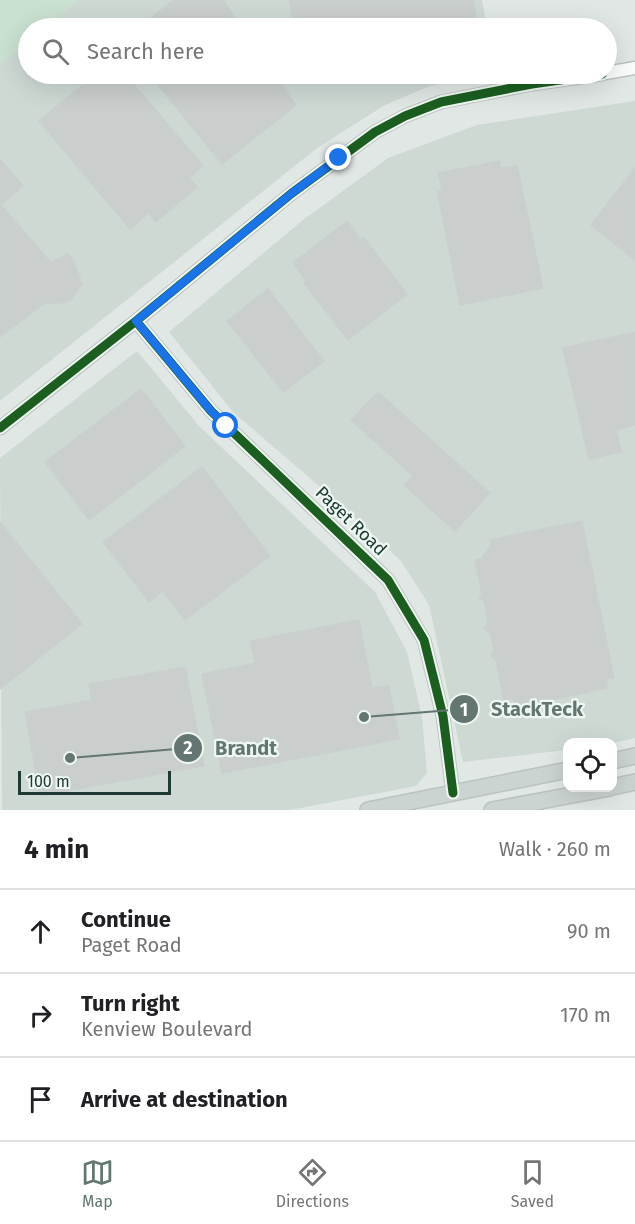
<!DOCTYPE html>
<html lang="en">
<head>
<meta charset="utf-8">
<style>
  body { margin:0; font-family:"Fira Sans",sans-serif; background:#f2f2f2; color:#202124 }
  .controls { position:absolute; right:18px; bottom:18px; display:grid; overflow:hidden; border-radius:12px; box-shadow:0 6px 24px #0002 }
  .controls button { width:54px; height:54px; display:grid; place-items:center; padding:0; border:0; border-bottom:2px solid #e0e0e0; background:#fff; color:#202124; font:30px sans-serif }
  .scale { position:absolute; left:18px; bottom:15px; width:153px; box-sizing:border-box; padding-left:6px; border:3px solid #1f3933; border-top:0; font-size:16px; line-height:21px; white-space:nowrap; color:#1f3933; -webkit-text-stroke:4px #eef7f2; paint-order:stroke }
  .stop { position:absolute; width:18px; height:18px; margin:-14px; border:4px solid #1a73e8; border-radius:50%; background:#fff }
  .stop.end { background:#1a73e8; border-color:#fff; box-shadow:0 2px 6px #0008 }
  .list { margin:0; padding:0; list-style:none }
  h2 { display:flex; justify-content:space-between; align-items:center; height:78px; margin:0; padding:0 24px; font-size:26px }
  h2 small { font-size:20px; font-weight:400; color:#757577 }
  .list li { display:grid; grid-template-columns:39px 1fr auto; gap:18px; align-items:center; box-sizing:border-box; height:84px; padding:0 24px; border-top:2px solid #e0e0e0 }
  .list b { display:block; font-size:22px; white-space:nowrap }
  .list p { margin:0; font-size:20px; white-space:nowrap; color:#757577 }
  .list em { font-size:20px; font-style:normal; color:#757577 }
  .icon { flex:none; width:33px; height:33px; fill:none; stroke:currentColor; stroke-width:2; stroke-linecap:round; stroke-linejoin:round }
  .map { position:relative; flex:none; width:635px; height:810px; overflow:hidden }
  .search { position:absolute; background:#fff; box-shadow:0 6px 24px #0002; left:18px; right:18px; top:18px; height:66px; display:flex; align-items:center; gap:15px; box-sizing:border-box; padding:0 21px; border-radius:33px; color:#757577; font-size:22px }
  .sheet { height:330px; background:#fff }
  nav { display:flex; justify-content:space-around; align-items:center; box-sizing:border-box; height:84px; border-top:2px solid #e0e0e0; background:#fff; font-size:16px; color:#757577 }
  nav a { display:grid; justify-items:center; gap:3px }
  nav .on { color:#637671 }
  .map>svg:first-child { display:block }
  .built { fill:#ced9d4 }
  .green { fill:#c9e1d0 }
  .building { fill:#cacfcd; stroke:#c9d0cd; stroke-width:1.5 }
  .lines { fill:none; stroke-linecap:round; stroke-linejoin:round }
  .minor-casing { stroke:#bec4c1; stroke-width:15 }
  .major-casing { stroke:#bbc3c1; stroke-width:18 }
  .minor { stroke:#fafbfb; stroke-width:12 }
  .major { stroke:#ccd4d2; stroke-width:15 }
  .cycleway-casing { stroke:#eef7f2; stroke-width:13 }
  .cycleway { stroke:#1b5e20; stroke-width:9 }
  .route { stroke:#1a73e8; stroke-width:8 }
  .labels { text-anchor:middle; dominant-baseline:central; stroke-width:4.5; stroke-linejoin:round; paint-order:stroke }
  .street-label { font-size:18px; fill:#1f3933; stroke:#eef7f2 }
  .leader { fill:none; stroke:#637671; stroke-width:2 }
  .callout-dot { fill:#637671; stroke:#eef7f2; stroke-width:2 }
  .mark-label { font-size:18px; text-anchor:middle; font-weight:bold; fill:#fff }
  .callout-label { font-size:20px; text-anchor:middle; font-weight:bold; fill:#637671; stroke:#eef7f2; stroke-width:4.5; stroke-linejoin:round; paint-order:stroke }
</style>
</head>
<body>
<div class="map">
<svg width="635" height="810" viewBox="0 0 635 810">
  <rect width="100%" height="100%" fill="#e1e7e4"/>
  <path class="built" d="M78,0H482L487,28H43Z
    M28,41V74H493L430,86L385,105L316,149L0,401V64Z
    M635,101V738L613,743L568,742L567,750L463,762L429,605L401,561L341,505L233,412L169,332L303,220L388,158L477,125Z
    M137,351L199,426L375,592L407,652L422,717L427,773L416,786L290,810H2L0,458Z"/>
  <path class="green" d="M0,0H78L43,28H28V41L0,64Z"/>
  <path class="building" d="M174,0H223L243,28H138Z
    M289,0H473L478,28H294Z
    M96,74H125L203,166L189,178L197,187L156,222L149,213L130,229L39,121Z
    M149,74H274L296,105L222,164Z
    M0,159L23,186L1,205L51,263L67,254L73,259L82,284L71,300L60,303H45L0,337Z
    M499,161L501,168L517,165L543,288L460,305L437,190L442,189L438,173Z
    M635,168V260L591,225Z
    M347,221L361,240L364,238L407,294L348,340L304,283L306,281L293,263Z
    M268,289L324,361L283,392L227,321Z
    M635,332V425L616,430L621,452L589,459L563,348Z
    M141,389L185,446L89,520L45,462Z
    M378,392L490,493L455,531L404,485L413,476L351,420Z
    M202,467L270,556L185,620L163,591L149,602L103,542Z
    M582,521L614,678L606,679L608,688L515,707L513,699L504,700L496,660L491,656L494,651L490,633L484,629L488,622L484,601L479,598L482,594L475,560L481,559L491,545L490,540Z
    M0,522L82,624L0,689Z
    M359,620L372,688L389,685L399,739L222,773L202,674L255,663L250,641Z
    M185,667L204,766L40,796L25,712L92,700L89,684Z"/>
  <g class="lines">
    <defs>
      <path id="minor" d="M606,73L635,68
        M136,321L211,411L388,580L424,640L443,716L453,793
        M0,428L136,321L292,193L375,132L405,116L441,102L532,84L602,74"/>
      <path id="major" d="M612,761L635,756
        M612,787L635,782
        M368,810L568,770
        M492,810L610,788"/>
    </defs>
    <use href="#minor" class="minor-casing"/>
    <use href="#major" class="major-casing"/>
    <use href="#minor" class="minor"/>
    <use href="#major" class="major"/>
    <defs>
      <path id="cycleway" d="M136,321L211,411L388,580L424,640L443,716L453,793
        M0,428L136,321L292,193L375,132L405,116L441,102L532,84L602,74"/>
    </defs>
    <use href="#cycleway" class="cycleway-casing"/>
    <use href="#cycleway" class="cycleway"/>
  </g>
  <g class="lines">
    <path class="route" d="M226,426L211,411L136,321L292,193L339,158"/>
  </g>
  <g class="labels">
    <g class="street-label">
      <text transform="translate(351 521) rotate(44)">Paget Road</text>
    </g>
  </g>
  <path class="leader" d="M364 717L464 709M70 758L188 748"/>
  <g class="callout-dot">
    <circle cx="364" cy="717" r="6"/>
    <circle cx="70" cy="758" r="6"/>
    <circle cx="464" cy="709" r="15"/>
    <circle cx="188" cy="748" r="15"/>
  </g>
  <g class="mark-label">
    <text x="464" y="716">1</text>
    <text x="188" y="754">2</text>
  </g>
  <g class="callout-label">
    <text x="537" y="716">StackTeck</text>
    <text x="246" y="755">Brandt</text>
  </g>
</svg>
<div class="controls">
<button><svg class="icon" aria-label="locate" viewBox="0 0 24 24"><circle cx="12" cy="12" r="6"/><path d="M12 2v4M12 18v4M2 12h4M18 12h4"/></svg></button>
</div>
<div class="scale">100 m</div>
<div class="stop" style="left:226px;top:426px"></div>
<div class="stop end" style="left:339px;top:158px"></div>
<div class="search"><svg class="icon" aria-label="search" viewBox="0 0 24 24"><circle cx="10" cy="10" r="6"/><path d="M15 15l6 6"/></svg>Search here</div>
</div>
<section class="sheet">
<h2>4 min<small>Walk · 260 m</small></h2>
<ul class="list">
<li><svg class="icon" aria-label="ahead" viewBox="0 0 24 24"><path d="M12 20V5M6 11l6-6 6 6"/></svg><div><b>Continue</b><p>Paget Road</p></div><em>90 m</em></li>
<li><svg class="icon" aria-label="right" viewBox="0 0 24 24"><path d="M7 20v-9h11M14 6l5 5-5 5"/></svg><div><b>Turn right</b><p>Kenview Boulevard</p></div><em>170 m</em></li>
<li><svg class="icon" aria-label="arrive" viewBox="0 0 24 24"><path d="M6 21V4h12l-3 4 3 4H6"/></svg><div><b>Arrive at destination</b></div></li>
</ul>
</section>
<nav>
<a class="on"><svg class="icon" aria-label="map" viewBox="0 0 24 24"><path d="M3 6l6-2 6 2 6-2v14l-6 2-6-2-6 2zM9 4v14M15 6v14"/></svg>Map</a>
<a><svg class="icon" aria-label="directions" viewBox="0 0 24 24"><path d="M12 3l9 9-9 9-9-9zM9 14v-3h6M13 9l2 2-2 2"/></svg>Directions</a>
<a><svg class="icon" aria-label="saved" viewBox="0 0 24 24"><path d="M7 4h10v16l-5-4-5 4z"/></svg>Saved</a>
</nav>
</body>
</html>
